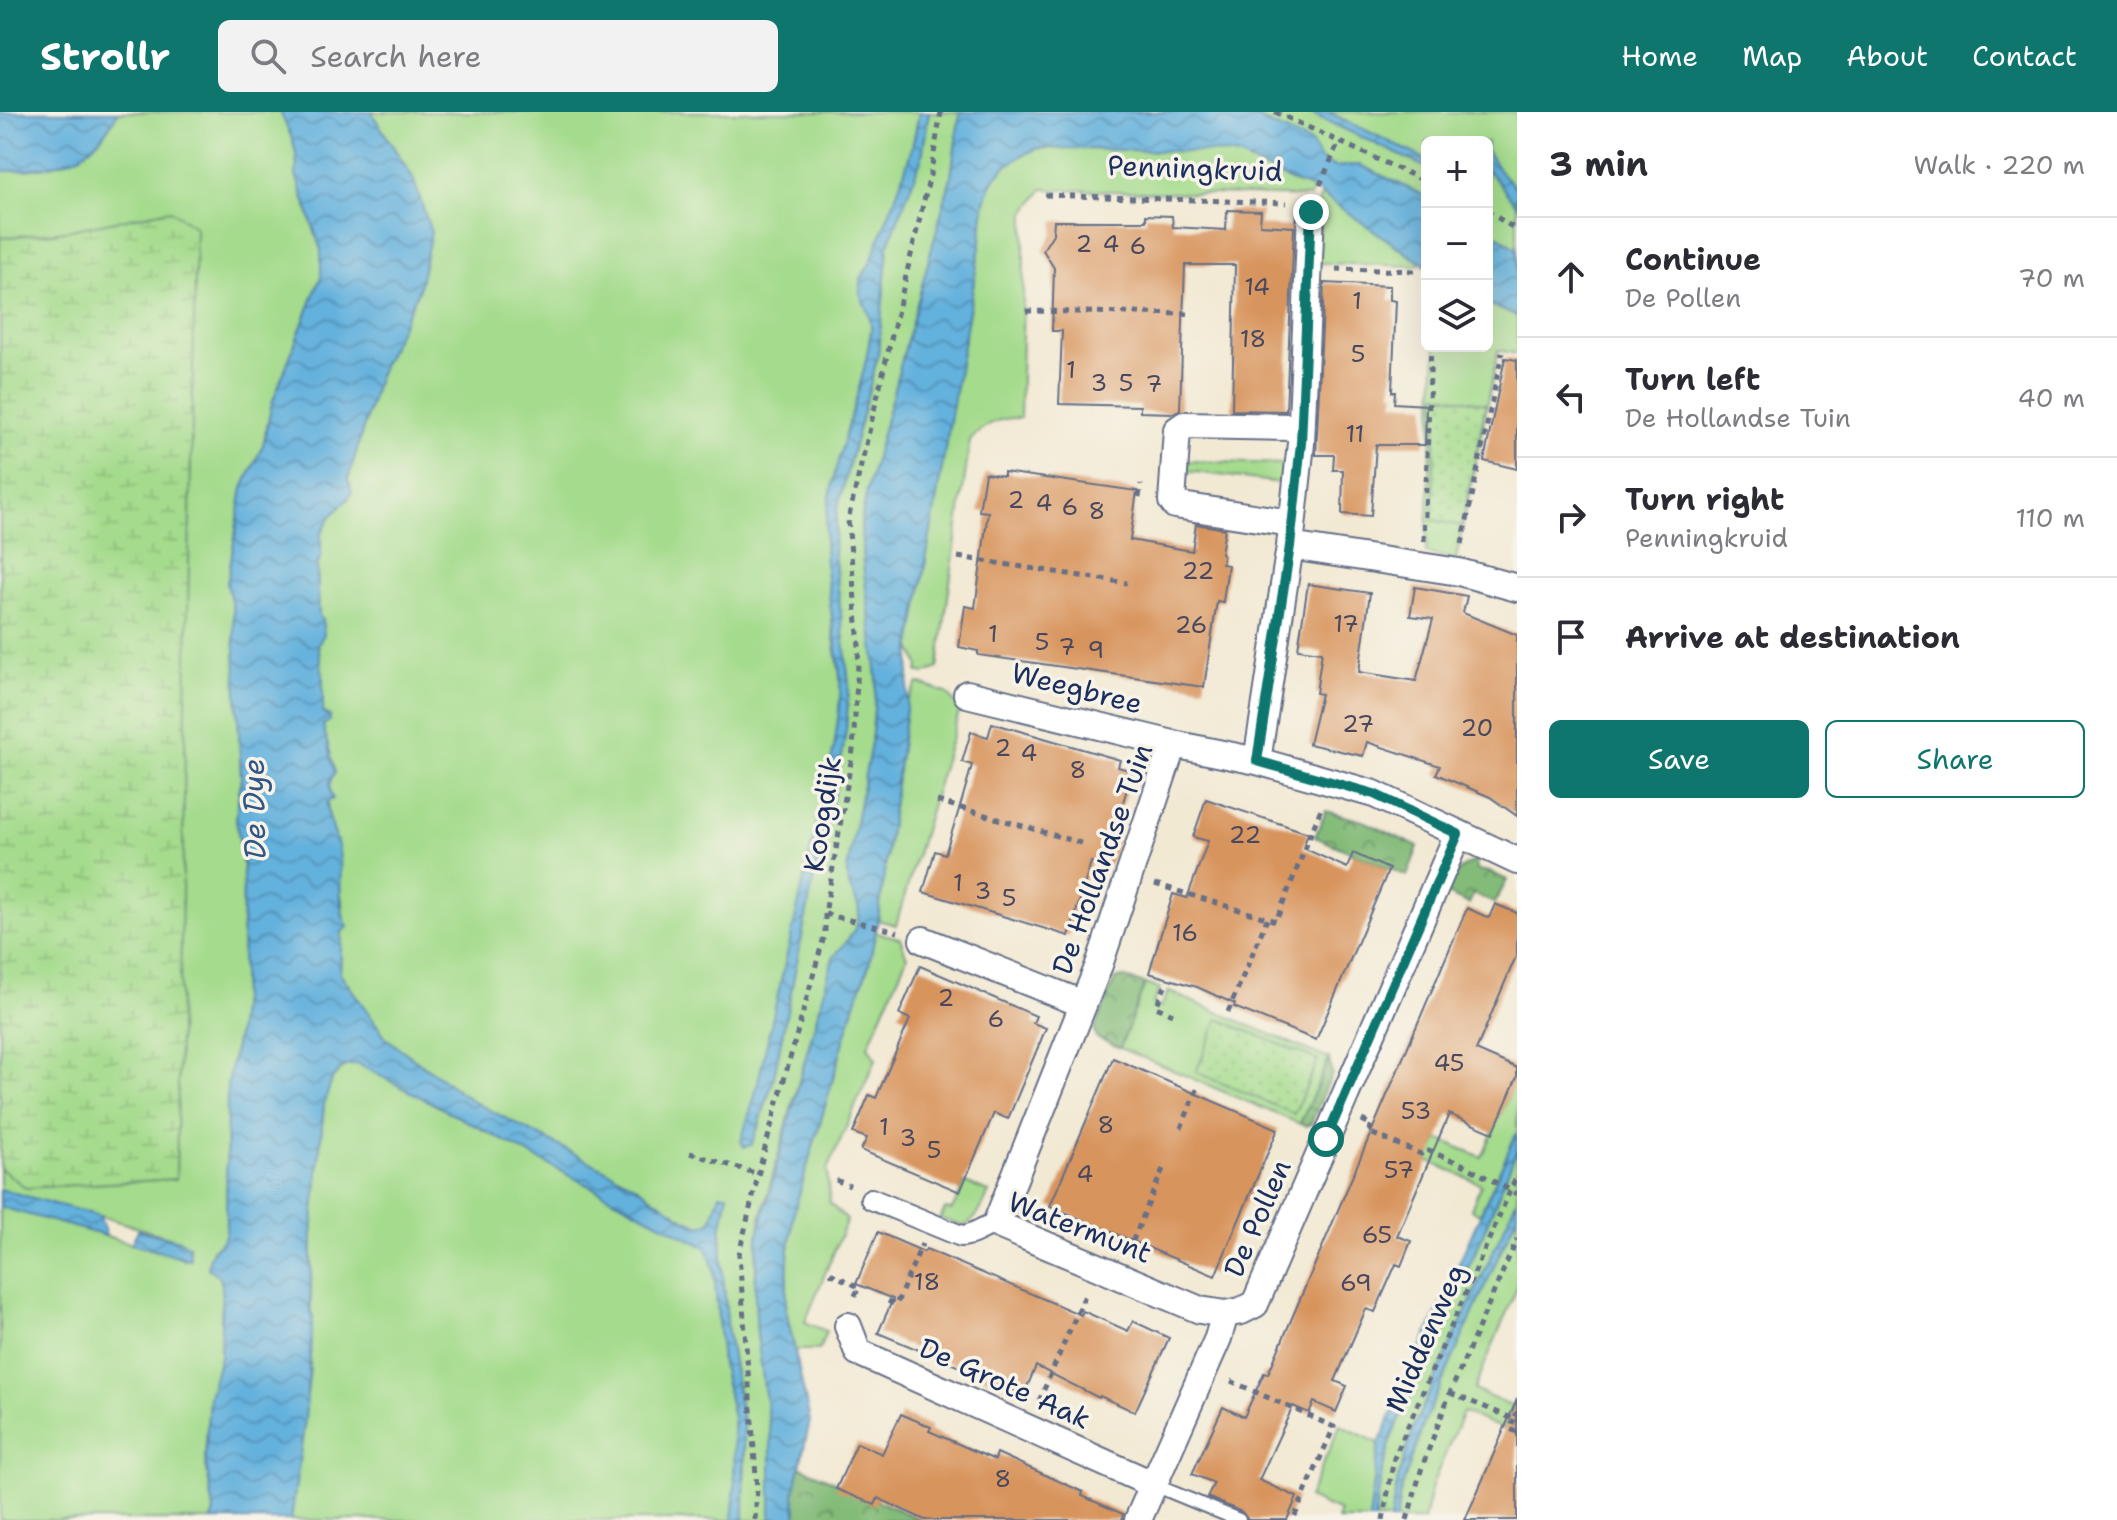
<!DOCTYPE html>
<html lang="en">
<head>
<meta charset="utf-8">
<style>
  body { margin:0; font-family:"Shantell Sans",sans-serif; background:#f2f2f3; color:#2b2b33 }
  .controls { position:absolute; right:24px; top:24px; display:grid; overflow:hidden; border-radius:12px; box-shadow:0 8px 32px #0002 }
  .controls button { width:72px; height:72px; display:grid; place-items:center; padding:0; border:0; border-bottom:2px solid #e1e1e2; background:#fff; color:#2b2b33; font:40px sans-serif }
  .stop { position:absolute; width:24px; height:24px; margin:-18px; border:6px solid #0f766e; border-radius:50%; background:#fff }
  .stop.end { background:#0f766e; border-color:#fff; box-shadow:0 2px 8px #0008 }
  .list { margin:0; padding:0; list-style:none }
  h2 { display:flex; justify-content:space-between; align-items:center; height:104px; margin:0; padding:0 32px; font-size:34px }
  h2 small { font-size:26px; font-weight:400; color:#7c7c81 }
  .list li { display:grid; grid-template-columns:52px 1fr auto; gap:24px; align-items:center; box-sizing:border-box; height:120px; padding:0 32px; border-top:2px solid #e1e1e2 }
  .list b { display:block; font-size:30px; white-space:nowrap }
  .list p { margin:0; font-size:26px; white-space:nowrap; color:#7c7c81 }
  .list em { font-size:26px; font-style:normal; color:#7c7c81 }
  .actions { display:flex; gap:16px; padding:24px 32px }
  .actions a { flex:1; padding:18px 0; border:2px solid #0f766e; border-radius:12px; text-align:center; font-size:28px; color:#0f766e }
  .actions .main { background:#0f766e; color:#fff }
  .icon { flex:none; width:44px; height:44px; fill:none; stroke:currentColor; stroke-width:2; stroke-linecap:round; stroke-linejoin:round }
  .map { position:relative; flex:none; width:1517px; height:1408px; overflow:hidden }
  header { display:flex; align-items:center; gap:48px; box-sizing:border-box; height:112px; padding:0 40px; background:#0f766e; color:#fff }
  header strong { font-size:38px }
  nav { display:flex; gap:44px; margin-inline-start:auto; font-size:28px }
  .search { width:560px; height:72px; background:#f2f2f3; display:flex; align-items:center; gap:20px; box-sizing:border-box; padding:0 28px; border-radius:12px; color:#7c7c81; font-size:30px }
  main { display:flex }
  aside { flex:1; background:#fff }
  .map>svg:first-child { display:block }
  .grass { fill:#a4db8c; stroke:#608575; stroke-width:2 }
  .forest { fill:url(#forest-crowns); stroke:#4f756b; stroke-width:2 }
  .wetland { fill:url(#wetland-marsh); stroke:#608575; stroke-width:2 }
  .park { fill:url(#park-dots); stroke:#608575; stroke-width:2 }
  .water { fill:url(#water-waves); stroke:#3f709e; stroke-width:2 }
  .building { fill:#d8945d }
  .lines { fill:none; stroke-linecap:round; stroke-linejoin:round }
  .service-casing { stroke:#667087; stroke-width:16 }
  .pedestrian-casing { stroke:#667087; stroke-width:24 }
  .minor-casing { stroke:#667087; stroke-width:30 }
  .path { stroke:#667087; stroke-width:5; stroke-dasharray:6 6; stroke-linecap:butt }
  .service { stroke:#fff; stroke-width:12 }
  .pedestrian { stroke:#fff; stroke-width:20 }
  .minor { stroke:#fff; stroke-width:26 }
  .route { stroke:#0f766e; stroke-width:10 }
  .labels { text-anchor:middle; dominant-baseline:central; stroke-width:7; stroke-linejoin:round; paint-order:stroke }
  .number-label { font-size:24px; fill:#4a485e }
  .street-label { font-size:28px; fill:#1b2f5e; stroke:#f7f3e8 }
  .water-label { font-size:30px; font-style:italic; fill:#315684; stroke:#f7f3e8 }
</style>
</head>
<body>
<header>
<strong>Strollr</strong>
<div class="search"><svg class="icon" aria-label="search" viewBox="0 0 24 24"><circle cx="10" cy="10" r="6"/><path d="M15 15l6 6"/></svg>Search here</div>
<nav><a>Home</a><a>Map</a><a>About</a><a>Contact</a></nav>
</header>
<main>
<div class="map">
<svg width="1517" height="1408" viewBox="0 0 1517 1408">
  <defs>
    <pattern id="forest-crowns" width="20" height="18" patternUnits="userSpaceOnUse" patternTransform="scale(2)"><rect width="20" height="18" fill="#83bb78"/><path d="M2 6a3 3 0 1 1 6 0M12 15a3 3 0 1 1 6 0" fill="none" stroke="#6a9866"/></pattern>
    <pattern id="wetland-marsh" width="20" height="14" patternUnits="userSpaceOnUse" patternTransform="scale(2)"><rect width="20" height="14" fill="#a4db8c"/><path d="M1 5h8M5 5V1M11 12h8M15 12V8" fill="none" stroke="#8dbc7b"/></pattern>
    <pattern id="park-dots" width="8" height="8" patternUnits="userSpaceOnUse" patternTransform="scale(2)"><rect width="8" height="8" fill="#a4db8c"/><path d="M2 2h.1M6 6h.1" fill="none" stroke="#8dbc7b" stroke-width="1.8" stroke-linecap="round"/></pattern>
    <pattern id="water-waves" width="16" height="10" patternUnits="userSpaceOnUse" patternTransform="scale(2)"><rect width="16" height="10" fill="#63b1dd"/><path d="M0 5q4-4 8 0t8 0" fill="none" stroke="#5190b6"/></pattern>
  </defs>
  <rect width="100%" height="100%" fill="#f7f3e8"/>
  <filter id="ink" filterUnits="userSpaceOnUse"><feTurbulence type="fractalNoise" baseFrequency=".0125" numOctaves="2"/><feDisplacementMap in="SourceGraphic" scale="16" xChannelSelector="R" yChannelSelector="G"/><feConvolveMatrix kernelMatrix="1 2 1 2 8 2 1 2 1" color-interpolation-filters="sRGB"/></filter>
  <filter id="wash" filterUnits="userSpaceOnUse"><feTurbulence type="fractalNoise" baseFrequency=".006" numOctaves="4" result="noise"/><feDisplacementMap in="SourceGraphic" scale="32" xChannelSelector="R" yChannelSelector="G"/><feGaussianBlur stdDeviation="1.8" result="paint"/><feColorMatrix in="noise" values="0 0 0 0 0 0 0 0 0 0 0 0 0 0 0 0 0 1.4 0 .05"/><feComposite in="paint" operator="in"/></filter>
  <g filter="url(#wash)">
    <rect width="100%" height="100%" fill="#f2e9d3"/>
    <path class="grass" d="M118,0H280C290,21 300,39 296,63L321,138V164L272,291L263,333L243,376L227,472L233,497L241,665L236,707L243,753L242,876L237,924L227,973L226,1122L222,1131L212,1137L222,1173V1217L220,1245L209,1285L205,1347L214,1398L212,1408H0V1085L106,1124L185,1147L182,1129L100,1104L0,1079V59C53,59 92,49 118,0Z
      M371,0H919L909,52L872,147L860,169V181L871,204L872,213L865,255L825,427L833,522L840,564L841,584L833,647L758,1018L773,969L813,770L838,667L846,619L849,573L834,441L837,398L878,243L888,134L922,45L929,0H960L951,65L867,378L861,411L863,452L877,565L871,631L847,758C847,770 851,778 856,789C867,811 846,829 833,846L761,1105L756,1144L755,1185L757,1223L771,1326V1408H744L745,1340L740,1288L728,1221L722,1152L721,1118L728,1082H720L711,1110L701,1114L686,1108L633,1072L474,990L387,927L340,861L343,794L338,765L339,740L327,699L331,666L335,661L323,613L330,604L323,600V564L318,533C323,524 326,512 319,504L317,454L321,445V422L330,405L348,387L351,373L348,368L380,259L419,177L413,66Z
      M1244,0H1308L1427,56V85L1360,53L1335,55L1321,48L1311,31Z
      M1328,0H1517V137L1487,116V30H1427V48Z
      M1038,36L1214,40L1239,44L1291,69L1312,76L1310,85L1043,77L1025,101L1020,306C1000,305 983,312 970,328L938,556L926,561L918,560L919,553L911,535L981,129C983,79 989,56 1038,36Z
      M1322,83L1420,150L1417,154L1320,151L1319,88Z
      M1487,192L1517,204V242L1498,238L1456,448L1426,441L1436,234H1487Z
      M1188,349L1283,352L1280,371L1187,359Z
      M918,571L947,581L960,597L896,813L878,808L907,590Z
      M875,820L900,826L907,845L868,934L876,947L827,1058L830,1092L847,1108L805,1210L826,1219L819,1238H795L786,1198L788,1145L794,1100L856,888L869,853Z
      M1145,872L1160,877L1153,891L1161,895L1168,880H1170L1329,947L1300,1012L1120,936Z
      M347,952H358L707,1136L714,1157L722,1252L733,1306L735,1374L732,1408H291L310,1259L312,1123L324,992L332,967Z
      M1517,964V1020L1480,1102L1471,1097L1481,1072L1428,1049L1438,1027L1482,1045Z
      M1517,1037V1087L1414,1314L1398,1367L1390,1408H1374L1382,1360L1392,1324L1478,1134Z
      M965,1071L989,1080C982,1095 979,1106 964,1114L940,1107L945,1097L952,1098Z
      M1517,1103V1176L1474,1278L1513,1295L1503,1317L1463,1300L1432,1373L1424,1408H1396L1400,1381L1424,1311Z
      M1340,1313L1379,1331L1369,1408H1337L1340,1400L1308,1386Z"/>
    <path class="forest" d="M1326,699L1366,710L1418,735L1407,764L1315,725Z
      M1476,749L1477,758L1490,760L1507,768L1495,791L1473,782L1469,792L1447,782C1453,766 1458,754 1476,749Z
      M1125,866L1145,872L1120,936L1097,926L1094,919L1115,867Z
      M1329,947L1332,962L1311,1012L1306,1014L1300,1012Z
      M799,1354L921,1408H797L794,1381Z"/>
    <path class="wetland" d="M170,98L196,116L176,1067L26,1076L0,1056V126L66,119Z"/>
    <path class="park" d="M1437,282L1486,292L1462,414L1432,408Z
      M1218,907L1318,948L1294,1002L1196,960Z"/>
    <path class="water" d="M0,0H118C90,52 63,53 9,59H0Z
      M280,0H371L413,66L431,120L419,177L380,259L348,368L352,380L348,387L330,405L321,422V445L317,454L319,503L322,508L324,522L318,533L323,564V600L326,603L330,604V609L323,613L335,661C328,668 329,679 333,687L327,690C327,709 337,722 339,740C343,762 336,797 348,815L342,820L340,861L387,927L474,990L633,1072L686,1108L701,1114L711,1110L720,1082H728L721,1118L722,1152L728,1221L744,1317V1408H732L735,1374L733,1306L722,1252L714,1157L707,1136L358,952L344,954L332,967L324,992L312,1123L310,1197L313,1205L305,1307L291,1408H212L214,1398L205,1347L209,1285L220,1245L222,1173L220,1165L208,1156C209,1135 218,1138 226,1122L227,973L237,924L242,876L243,753L236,707L241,665L233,497L227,472L243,376L263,333L272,291L321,164V138L296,63C300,39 290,21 280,0Z
      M919,0H929L922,45L888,134L878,243L837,398L834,441L849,573L846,619L838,667L813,770L773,969L752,1033L744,1035L741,1029L755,983L835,631C837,609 842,586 840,564C834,505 818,449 829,389C839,331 864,276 871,218C873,200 858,189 860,172C862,162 870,154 873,144C890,96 912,51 919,0Z
      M960,0H1244L1311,31L1321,48L1335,55L1360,53L1427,85V155L1312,76L1291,69L1239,44L1214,40L1038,36C989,56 983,79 981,129L911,535L907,590L878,808L869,853L856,888L794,1100L788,1145L786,1198L810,1309L794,1381L797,1408H771V1326L757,1223L755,1185L758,1123L833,846C846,829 867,811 856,789C851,778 846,770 847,758L871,631L877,565L863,452L861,411L867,378L951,65Z
      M1308,0H1328L1427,48V56Z
      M1487,38L1499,58L1517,77V94L1487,57Z
      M1487,116L1517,137V204L1487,192Z
      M1517,1020V1037L1478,1134L1392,1324L1382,1360L1374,1408H1369L1379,1331Z
      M0,1077L100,1104L106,1124L0,1095Z
      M1517,1087V1103L1424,1311L1400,1381L1396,1408H1390L1398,1367L1414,1314Z
      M138,1118L182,1129L189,1134L190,1147L131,1132Z"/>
    <g id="blocks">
      <path class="building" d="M1227,98L1261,99L1260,113L1294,115L1286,299L1232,298L1235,153H1185L1180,298L1173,301L1140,300V294L1059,292L1062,219H1052L1054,156L1043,138L1053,122L1054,109H1146V103L1172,104L1173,115L1226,118Z
        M1324,171L1390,174V188L1396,189L1392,280H1395L1394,291L1426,293L1425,333H1376L1371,404L1342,402L1343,358H1333L1334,343H1316Z
        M1505,246L1517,248V357L1484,349Z
        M1004,360L1137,379L1130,428L1192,439L1196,412L1225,417L1221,442L1223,443L1222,452L1228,453L1223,490L1217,489L1204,575L978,543V539L959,535L965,494L975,496L988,400L979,399L985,361L1004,364Z
        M1308,472L1370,481L1359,560L1416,569L1433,507L1410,504L1415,475L1467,484L1463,501L1517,523V704L1490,685L1436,662L1440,654L1367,630L1363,644L1309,632L1321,582L1316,581L1322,540L1298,537Z
        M992,611L1120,648L1118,655L1132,659L1113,726L1118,727L1109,755L1091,750L1069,824L923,780L935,739L945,742L962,688L972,653L962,650L971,620L988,625Z
        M1206,687L1308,721L1303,736L1347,756L1353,741L1389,757L1316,928L1234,895L1235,892L1197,875L1149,861L1173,782L1187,786L1208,729L1193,725Z
        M1495,792L1517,801V842L1476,938L1517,956V965L1493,1021L1449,1002L1397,1124L1411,1129L1401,1154L1396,1152L1375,1200L1366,1197L1335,1269L1347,1274L1336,1300L1314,1290L1309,1301L1293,1294L1259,1368L1297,1385L1287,1408H1248L1242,1400L1207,1385L1214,1371L1192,1362L1223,1295L1244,1305L1264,1261L1268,1262L1467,796L1489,806Z
        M920,854L1036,904L1033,911L1046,916L1008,1007L994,1001L960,1080L861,1038L867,1026L853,1021L869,983L876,986L910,907L899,902Z
        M1113,946L1278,1017L1215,1164L1050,1094Z
        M878,1120L924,1140L926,1137L1081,1203L1083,1199L1128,1219L1133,1209L1169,1226L1135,1300L1100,1284L1099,1286L1036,1254L1024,1282L878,1221L893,1187L856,1172Z
        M1517,1287V1408H1465L1483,1367Z
        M901,1302L931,1315L929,1319L995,1348L997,1341L1083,1380L1082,1384L1123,1402L1122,1408H925L878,1386L875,1393L836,1377L857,1331L882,1342Z"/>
    </g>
  </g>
  <g filter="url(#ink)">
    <use href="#blocks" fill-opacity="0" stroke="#667087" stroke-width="2"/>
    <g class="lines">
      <defs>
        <path id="service" d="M1152,1372L1239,1408"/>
        <path id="pedestrian" d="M871,1087L961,1124C975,1124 982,1114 996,1112"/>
        <path id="minor" d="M1291,411L1175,393L1172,389L1177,318L1184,313L1291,315L1301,321
          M1290,434L1459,460L1517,476
          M967,582L1173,632
          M1257,649L1290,434L1301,331L1311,100
          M923,828L1083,892
          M1225,1202L1200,1198L996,1112L1099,853L1173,632L1257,649L1374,682L1517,749
          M848,1214L858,1240L1152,1372
          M1138,1408L1218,1226L1225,1202L1241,1199L1255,1192L1458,722"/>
      </defs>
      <use href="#service" class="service-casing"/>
      <use href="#pedestrian" class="pedestrian-casing"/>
      <use href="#minor" class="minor-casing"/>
      <path class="path" d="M1275,0L1427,70
        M1320,73L1339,30
        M1045,83L1286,91
        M1487,99L1517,118
        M1336,157L1419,159
        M1026,199L1189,202
        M1139,385L1141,372
        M1424,429L1431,234
        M1462,432L1502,241
        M958,445L1127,471
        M937,689L1084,732
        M1155,772L1276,809L1322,694
        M825,802L898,820
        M1165,874L1156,895L1173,902
        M1228,900L1267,807
        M1362,1008L1372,1013L1368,1020L1421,1042L1426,1038L1462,1052L1517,1082
        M1181,1016L1199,973
        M690,1041L758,1062
        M836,1068L850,1074
        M1128,1140L1165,1052
        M830,1161L859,1175L853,1188
        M888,1189L896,1193L922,1132
        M1231,1269L1334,1315L1293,1408
        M1450,1281L1514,1307L1517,1300
        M1039,1289L1086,1181
        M1514,1307L1510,1317L1517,1320
        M755,1408L757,1377L739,1142L762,1047L825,821V802L853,638L859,534L848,408L931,59L941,0
        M1383,1408L1394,1346L1517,1063
        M1407,1408L1422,1355L1450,1281L1517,1127"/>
      <use href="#service" class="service"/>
      <use href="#pedestrian" class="pedestrian"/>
      <use href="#minor" class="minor"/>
    </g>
  </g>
  <g class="lines" filter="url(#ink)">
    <path class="route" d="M1311,100L1301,331L1290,434L1257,649L1374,682L1458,722L1326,1027"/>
  </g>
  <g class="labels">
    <g class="number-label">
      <text x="1084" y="132">2</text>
      <text x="1111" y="132">4</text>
      <text x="1138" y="134">6</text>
      <text x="1257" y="175">14</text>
      <text x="1357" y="189">1</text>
      <text x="1253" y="227">18</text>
      <text x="1358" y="242">5</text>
      <text x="1071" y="258">1</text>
      <text x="1099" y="271">3</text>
      <text x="1126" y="271">5</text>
      <text x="1154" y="272">7</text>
      <text x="1355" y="322">11</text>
      <text x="1016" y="388">2</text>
      <text x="1044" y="391">4</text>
      <text x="1070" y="395">6</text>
      <text x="1097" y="399">8</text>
      <text x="1198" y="459">22</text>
      <text x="1346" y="512">17</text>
      <text x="1191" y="513">26</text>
      <text x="993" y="522">1</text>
      <text x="1042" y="530">5</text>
      <text x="1067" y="535">7</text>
      <text x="1096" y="538">9</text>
      <text x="1358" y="612">27</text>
      <text x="1477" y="616">20</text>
      <text x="1003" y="636">2</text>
      <text x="1029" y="641">4</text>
      <text x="1078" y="658">8</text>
      <text x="1245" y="723">22</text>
      <text x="958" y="771">1</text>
      <text x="983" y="779">3</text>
      <text x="1009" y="786">5</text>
      <text x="1185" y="821">16</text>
      <text x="946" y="886">2</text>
      <text x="996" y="907">6</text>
      <text x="1449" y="951">45</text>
      <text x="1416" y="999">53</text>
      <text x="1106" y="1013">8</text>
      <text x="884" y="1015">1</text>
      <text x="908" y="1026">3</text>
      <text x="934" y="1038">5</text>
      <text x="1399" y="1058">57</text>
      <text x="1085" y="1062">4</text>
      <text x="1377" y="1123">65</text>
      <text x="927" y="1170">18</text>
      <text x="1356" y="1171">69</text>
      <text x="1003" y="1367">8</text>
    </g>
    <g class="street-label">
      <text transform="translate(1195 56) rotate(2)">Penningkruid</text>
      <text transform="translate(1077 576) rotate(14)">Weegbree</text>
      <text transform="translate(822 702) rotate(-81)">Koogdijk</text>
      <text transform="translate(1102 747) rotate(-70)">De Hollandse Tuin</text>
      <text transform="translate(1257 1106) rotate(-66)">De Pollen</text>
      <text transform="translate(1080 1115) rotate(21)">Watermunt</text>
      <text transform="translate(1425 1226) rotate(-66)">Middenweg</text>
      <text transform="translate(1005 1271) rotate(24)">De Grote Aak</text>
    </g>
    <g class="water-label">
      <text transform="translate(254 697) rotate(-91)">De Dye</text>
    </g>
  </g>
</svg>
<div class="controls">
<button>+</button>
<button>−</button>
<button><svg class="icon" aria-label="layers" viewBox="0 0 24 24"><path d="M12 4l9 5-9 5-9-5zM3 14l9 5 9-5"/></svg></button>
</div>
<div class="stop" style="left:1326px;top:1027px"></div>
<div class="stop end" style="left:1311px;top:100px"></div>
</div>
<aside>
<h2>3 min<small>Walk · 220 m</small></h2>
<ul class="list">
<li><svg class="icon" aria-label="ahead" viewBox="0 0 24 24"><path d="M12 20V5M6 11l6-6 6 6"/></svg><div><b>Continue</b><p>De Pollen</p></div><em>70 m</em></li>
<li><svg class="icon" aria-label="left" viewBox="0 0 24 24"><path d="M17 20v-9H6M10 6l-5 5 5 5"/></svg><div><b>Turn left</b><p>De Hollandse Tuin</p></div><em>40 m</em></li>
<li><svg class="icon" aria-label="right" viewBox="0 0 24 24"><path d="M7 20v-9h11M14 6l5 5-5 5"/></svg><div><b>Turn right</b><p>Penningkruid</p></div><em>110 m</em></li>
<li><svg class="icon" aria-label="arrive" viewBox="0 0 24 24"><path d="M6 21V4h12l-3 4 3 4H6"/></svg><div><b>Arrive at destination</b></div></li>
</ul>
<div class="actions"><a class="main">Save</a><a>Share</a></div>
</aside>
</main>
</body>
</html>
